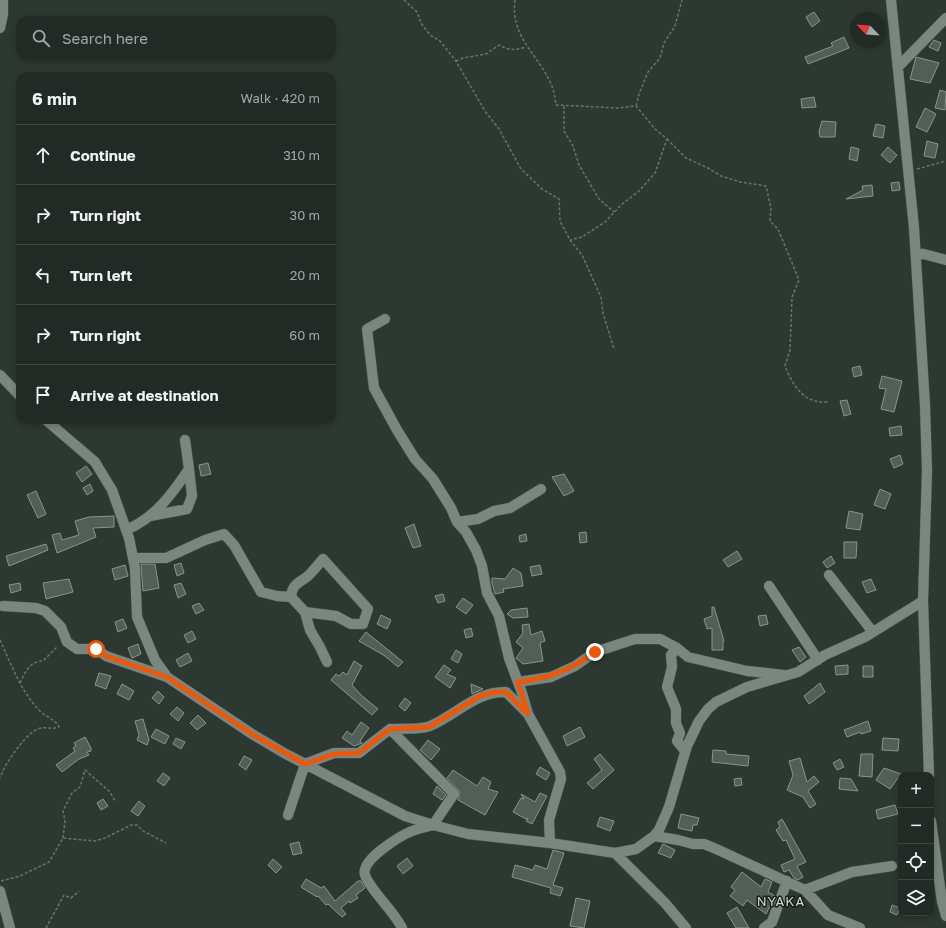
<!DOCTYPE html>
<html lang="en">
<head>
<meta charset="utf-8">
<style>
  body { margin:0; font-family:"Golos Text",sans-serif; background:#2d3632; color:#f1f3f6 }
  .controls { position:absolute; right:12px; bottom:12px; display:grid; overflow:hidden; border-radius:8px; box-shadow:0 2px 6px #0003 }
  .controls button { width:36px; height:36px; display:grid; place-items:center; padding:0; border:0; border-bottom:1px solid #3e4642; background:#212a25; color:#f1f3f6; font:20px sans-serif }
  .compass { position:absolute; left:850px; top:12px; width:36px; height:36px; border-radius:50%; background:#212a25; box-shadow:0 2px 6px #0003; rotate:295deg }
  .stop { position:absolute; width:12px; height:12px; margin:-9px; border:3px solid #ea580c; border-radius:50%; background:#fff }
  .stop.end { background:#ea580c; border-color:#fff; box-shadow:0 1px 4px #0008 }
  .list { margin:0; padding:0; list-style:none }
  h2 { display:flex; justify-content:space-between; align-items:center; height:52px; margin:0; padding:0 16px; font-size:17px }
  h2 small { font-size:13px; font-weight:400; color:#a2a7a7 }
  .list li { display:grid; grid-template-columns:26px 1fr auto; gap:12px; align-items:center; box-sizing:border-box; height:60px; padding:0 16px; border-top:1px solid #3e4642 }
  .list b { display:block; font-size:15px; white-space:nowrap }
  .list em { font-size:13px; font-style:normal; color:#a2a7a7 }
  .icon { flex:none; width:22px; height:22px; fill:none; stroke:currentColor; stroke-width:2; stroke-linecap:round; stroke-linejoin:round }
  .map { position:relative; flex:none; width:946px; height:928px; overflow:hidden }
  .search { position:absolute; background:#212a25; box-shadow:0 2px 6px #0003; left:16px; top:16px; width:320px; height:44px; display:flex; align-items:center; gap:10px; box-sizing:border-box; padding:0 14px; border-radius:12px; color:#a2a7a7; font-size:15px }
  .panel { position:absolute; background:#212a25; box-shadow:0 2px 6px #0003; left:16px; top:72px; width:320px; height:352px; border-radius:12px }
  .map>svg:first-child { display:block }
  .building { fill:#525e57; stroke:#88958d }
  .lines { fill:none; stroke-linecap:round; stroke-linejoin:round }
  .minor-casing { stroke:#4c5650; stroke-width:11 }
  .path { stroke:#69736e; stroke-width:1.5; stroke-dasharray:3 2; stroke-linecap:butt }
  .minor { stroke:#7a8780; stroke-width:10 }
  .route { stroke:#ea580c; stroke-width:5 }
  .labels { text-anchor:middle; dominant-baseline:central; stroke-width:3; stroke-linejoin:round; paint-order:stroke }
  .quarter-label { font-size:13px; letter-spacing:1px; fill:#ced5d1; stroke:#181d1a }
</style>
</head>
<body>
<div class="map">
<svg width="946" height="928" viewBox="0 0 946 928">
  <rect width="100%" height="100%" fill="#2c3831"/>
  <path class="building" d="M814,12L820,21L812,27L806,17Z
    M844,37L849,48L808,64L805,57L833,46L831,43Z
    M934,40L941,43L938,51L929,47Z
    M916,57L939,63L930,83L910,79Z
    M940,90L946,92L945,110L935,108Z
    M814,97L816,107L802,108L801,99Z
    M925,108L936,114L927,132L916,127Z
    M822,121L836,122L835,137H820L819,131Z
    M876,124L885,126L883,138L873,136Z
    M927,141L938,144L935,158L924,156Z
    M851,147L859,149L857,161L849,159Z
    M888,147L897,155L890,163L881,155Z
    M899,182L900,190L892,191L891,183Z
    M872,185L873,196L846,199L863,190L862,186Z
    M860,366L862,375L854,377L852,368Z
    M882,376L902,381L894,412L881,409L886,389L879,388Z
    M847,400L851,414L844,416L840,401Z
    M901,426L902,435L890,436L889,428Z
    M900,455L903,464L894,468L890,459Z
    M208,463L211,474L201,476L199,465Z
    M86,466L92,474L82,482L76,473Z
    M564,474L574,491L564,496L552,477Z
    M90,484L93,491L87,495L83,488Z
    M880,489L891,494L885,509L874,505Z
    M36,491L46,514L38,518L27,495Z
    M849,511L863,514L860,530L846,528Z
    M114,516V527L93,528L96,537L57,553L52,535L60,533L62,540L79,535L75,521L89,517Z
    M414,524L421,546L413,548L405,528Z
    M586,532L587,542L580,543L579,533Z
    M526,534L527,541L520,542L519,536Z
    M844,542H857L856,558H844Z
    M46,544L48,550L9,566L6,556Z
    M737,551L742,559L728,567L723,560Z
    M831,556L835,563L827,568L823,562Z
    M181,563L184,573L177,576L174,565Z
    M141,564H155L159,588L143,591Z
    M125,565L128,576L115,580L112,569Z
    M540,565L542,574L532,576L530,567Z
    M513,568L521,573L523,586L503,589L504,592L495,594L492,583V578L505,579Z
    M69,579L73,592L46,599L43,583Z
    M871,579L876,590L867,593L862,582Z
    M20,583L21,590L11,593L9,585Z
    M181,583L186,594L178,598L174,585Z
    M443,594L445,601L438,603L435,596Z
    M463,598L473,605L466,614L456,607Z
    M199,603L204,610L196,614L192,606Z
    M712,607H714L724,641H723V650H712V628L707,629L704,619L712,616Z
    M527,608L528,617L513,618L507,614L511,610Z
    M381,615L391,620L387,629L377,624Z
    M766,615L768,624L760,626L758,616Z
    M123,619L127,628L118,632L115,622Z
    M529,624L531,635L542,631L545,641L540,643L543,661L523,664L516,658L523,648L516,642L523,633L522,625Z
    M471,628L473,636L466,638L464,630Z
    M192,631L196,639L188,643L184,635Z
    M366,632L403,662L398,667L385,656L359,641Z
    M138,644L141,654L132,658L128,648Z
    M799,647L806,657L800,662L792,650Z
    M456,650L462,654L458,663L451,659Z
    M188,653L192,661L180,667L176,660Z
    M354,661L362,666L352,685L361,695L378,709L372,715L331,680L336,674L339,676L343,672L347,675Z
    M444,665L451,670L447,674L456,678L450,688L435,677Z
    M848,665V674L836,675L835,666Z
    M863,666H873V677H863Z
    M99,673L111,676L106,689L95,685Z
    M820,683L825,692L809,704L804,696Z
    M122,684L134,691L129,700L117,694Z
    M471,684L483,689L472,694Z
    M158,691L164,697L159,704L152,698Z
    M405,698L411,703L405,711L399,706Z
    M177,707L184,713L178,721L170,714Z
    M198,715L206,723L197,730L190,723Z
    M143,719L149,740L147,745L137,740L139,735L135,721Z
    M868,721L871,731L861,734L860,732L847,737L844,730Z
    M361,722L369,728L360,741L362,743L354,746L342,738L347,731L352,735Z
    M580,727L585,737L567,746L563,736Z
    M156,729L169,736L165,744L151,737Z
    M85,737L91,748V751L87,752L89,755L79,759L62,772L56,765L75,751L73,748L76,746L74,743Z
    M176,738L185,742L181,749L173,744Z
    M883,738L899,739L898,751L882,750Z
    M428,740L440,749L431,760L420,750Z
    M713,750L726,751V754L749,756L748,766L712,762Z
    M600,754L614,770L593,789L587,783L602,770L594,759Z
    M861,754H873L872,777L859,776Z
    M244,756L252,760L246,770L239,765Z
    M800,758L807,782L814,776L819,782L808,791L816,804L810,808L803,797L787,790L793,775L789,761Z
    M840,759L844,767L837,770L833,763Z
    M540,767L550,773L546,780L536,774Z
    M884,768L901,774L890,789L876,780Z
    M453,770L477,786L483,777L491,782L488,789L498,792L485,815L458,800L460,792L447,778Z
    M163,773L170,778L164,786L157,781Z
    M741,778L742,785L735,786L734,779Z
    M840,778L851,779L858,791L839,789Z
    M437,786L446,795L442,800L433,794Z
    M540,793L547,796L532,824L526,821L528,818L526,819L513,812L521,798L524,799L521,794L535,802Z
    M103,799L108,806L101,810L97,803Z
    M139,801L145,806L138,816L131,811Z
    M895,805L898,814L878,819L876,810Z
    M681,814L699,818L697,825H693L692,831L678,828Z
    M600,817L614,821L610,831L597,826Z
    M782,819L806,862L797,866L803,877L798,880L794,878L789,870L784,872L781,865L795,859L786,840L783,841L776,830L780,827L778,822Z
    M299,842L302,853L293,855L290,844Z
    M663,844L675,850L671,858L658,853Z
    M553,850L564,853L553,885L563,888L560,896L550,893L551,888L512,877L515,865L533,870L535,865L547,869Z
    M407,858L413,866L403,874L397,866Z
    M273,859L282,867L276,873L268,865Z
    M742,872L761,887L765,879L772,882L768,892L775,896L766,914L747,900L743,906L730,896L735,890L731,887Z
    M306,879L321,888L324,886L335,901L358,881H361L365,888L356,895L358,898L350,903L349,901L341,908L346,914L342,917L328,904L326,905L318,896L317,897L301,887Z
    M576,898L590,901L584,928L570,926Z
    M892,905L900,908L897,915L890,912Z
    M737,907L749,928H736L727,913Z"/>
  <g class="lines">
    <defs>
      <path id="minor" d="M891,0L914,228L925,405L927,471L923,601L929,775
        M0,28L3,14V0
        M898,67L946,18
        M916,252L946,260
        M385,319L367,329L374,388L397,430L415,459L433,479L451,508L457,522L466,532L476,550L482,566L487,593L499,616L509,658L522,693L528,714L560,772L561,779L549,820L550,843
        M0,375L20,396
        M46,420L95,462L112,490L129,538L135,568L137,617L155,660L167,677L252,734L284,753L405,816L433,825L468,834L550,843L615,853L636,849L654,836L659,830L669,807L687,746L699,721L708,709L716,702L747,687L798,672L825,655L865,637L923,601
        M150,516L187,509L192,496L189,469
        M457,522L478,519L494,511L510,508L541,489
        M126,530C155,518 172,494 189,469L185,440
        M133,558H166L205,540L224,534L234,545L261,592L277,596L291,597L305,612L310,630L320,647L327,662
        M829,575L872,631
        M769,586L818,660
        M291,597C292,584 299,583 308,576C314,570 318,565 323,559L368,609L363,624H351L336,616L305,612
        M3,606L36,608L45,611L61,627L67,642L77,649H96L106,656L167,677
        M677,648L671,655L672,667L667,687L676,709V723L680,733L677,741L685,751
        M518,682L551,677L575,666L595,652L635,639H660L677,648L688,657L747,671L784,675
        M390,729C400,728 421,730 430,726C456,715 476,691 506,692L528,714
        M288,815L305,764L334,753H359L390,729L454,794L433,825C426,827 419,828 412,831C400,836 360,860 365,875C370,890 394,911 402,928
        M931,821L942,902L946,916
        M654,836L678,840L693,844H704L714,848L805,890L828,915L860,928
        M615,853L665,903L686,928
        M805,890L852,872L892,866
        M0,891L10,928
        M764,928L772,922L787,881"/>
    </defs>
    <use href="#minor" class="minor-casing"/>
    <path class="path" d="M404,0L417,12L421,23L430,35L440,41L456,61L485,111L499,129L521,169L542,189L559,199L560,221L570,240L582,255L601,297L603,313L614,349
      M515,0C510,37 538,54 551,84C554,90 555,98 556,105L618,108L636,106L655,129L667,139L655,173L639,191L621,205L605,222L582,237L570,240
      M456,61L463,58L486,54L499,45C509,51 516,50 526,47
      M564,106V131L573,146L579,165L599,199L614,212
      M636,106L639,94L648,72L660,58L664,43L675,26L682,0
      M667,139L686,158L708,168L721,176L740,182L766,186L771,208L770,221L778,229L799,280L792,297L790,350L785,366C793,385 803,404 828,402
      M917,169L946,161
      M0,640C11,664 21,692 40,711C46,717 55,719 59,727C51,730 45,726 38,729C25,734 4,765 0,778
      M20,683C25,673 29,661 43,661L58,646
      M63,838L65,821L63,811L72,793L80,787L85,770L110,792L115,801
      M1,881L20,876L49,862L63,838L95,841L105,838L131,825H137L143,831L166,843
      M46,928L64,895L71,898L79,891"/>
    <use href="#minor" class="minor"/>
  </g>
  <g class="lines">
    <path class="route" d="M96,649L106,656L167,677L252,734L305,764L334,754L359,753L390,729L429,727L480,696L495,692H506L528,714L518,682C549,678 569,671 595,652"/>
  </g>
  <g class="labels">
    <g class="quarter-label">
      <text x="781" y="901">NYAKA</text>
    </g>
  </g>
</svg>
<div class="controls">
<button>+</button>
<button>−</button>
<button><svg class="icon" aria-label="locate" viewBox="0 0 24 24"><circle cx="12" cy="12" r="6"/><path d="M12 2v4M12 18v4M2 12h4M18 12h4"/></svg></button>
<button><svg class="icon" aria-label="layers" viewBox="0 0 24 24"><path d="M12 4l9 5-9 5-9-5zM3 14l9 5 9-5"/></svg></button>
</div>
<svg class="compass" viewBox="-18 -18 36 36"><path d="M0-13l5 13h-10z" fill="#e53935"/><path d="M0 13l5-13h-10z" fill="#a2a7a7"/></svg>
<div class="stop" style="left:96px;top:649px"></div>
<div class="stop end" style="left:595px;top:652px"></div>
<div class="search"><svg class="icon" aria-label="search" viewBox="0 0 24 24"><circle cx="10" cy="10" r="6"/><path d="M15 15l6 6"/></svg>Search here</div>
<section class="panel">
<h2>6 min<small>Walk · 420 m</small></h2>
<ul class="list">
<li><svg class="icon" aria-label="ahead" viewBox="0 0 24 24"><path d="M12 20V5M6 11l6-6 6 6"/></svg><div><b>Continue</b></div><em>310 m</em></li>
<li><svg class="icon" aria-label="right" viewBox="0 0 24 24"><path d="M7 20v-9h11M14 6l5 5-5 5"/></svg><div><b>Turn right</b></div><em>30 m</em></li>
<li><svg class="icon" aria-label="left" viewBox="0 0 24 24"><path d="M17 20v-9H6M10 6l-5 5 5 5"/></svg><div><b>Turn left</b></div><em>20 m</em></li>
<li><svg class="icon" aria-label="right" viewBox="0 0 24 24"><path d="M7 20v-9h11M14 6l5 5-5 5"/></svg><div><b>Turn right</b></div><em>60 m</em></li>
<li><svg class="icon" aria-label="arrive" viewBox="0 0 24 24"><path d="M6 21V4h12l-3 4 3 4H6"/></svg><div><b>Arrive at destination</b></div></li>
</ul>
</section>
</div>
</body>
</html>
